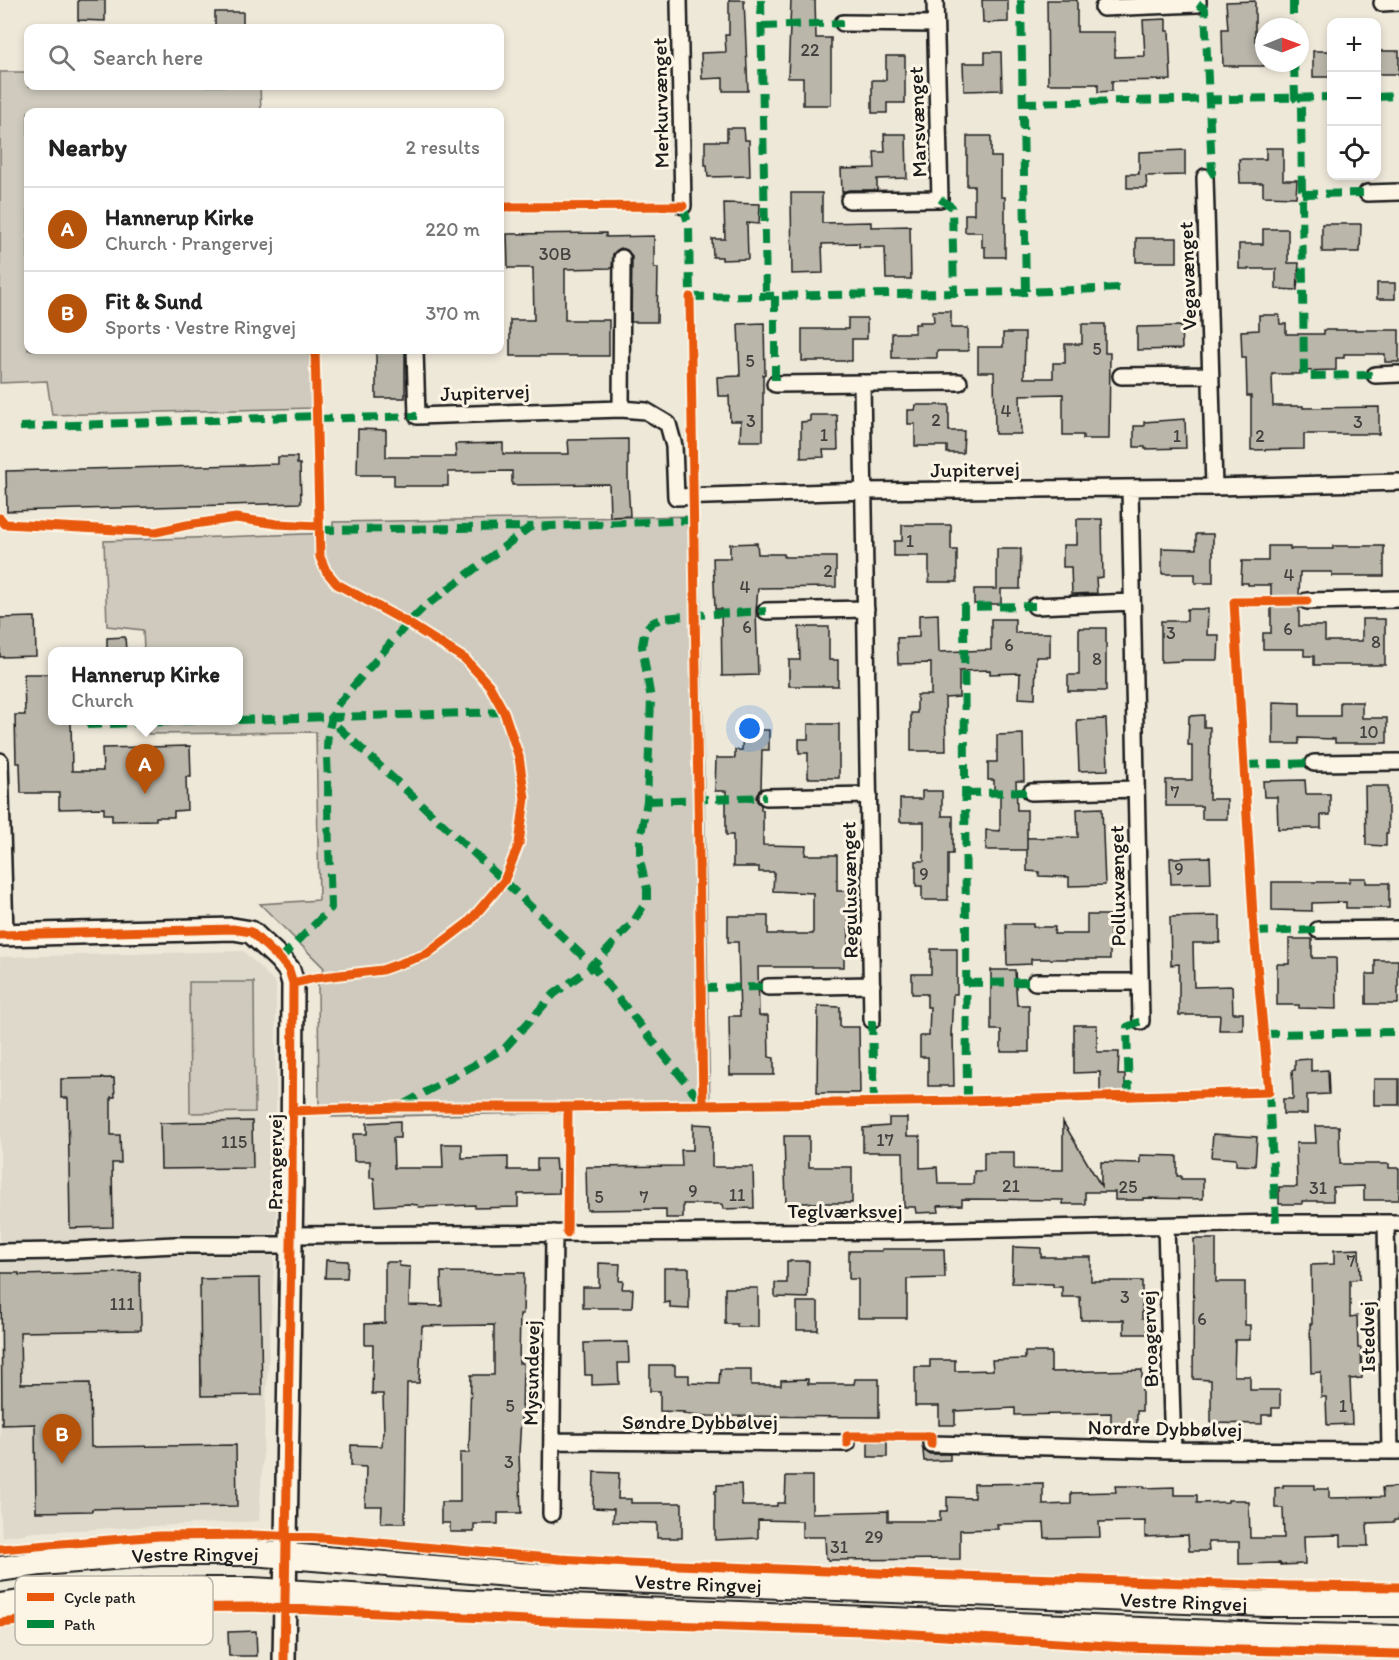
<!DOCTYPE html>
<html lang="en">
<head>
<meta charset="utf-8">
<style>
  body { margin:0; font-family:Itim,sans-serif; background:#f6f6f6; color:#222 }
  .controls { position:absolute; right:18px; top:18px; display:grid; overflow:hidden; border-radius:12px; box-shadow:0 3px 9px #0003 }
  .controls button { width:54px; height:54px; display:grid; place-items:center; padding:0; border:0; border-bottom:2px solid #e0e0e0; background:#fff; color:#222; font:30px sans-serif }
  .compass { position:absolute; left:1255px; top:18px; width:54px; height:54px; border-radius:50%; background:#fff; box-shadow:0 3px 9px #0003; rotate:89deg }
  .you { position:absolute; left:750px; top:729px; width:21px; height:21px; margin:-15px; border:4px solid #fff; border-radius:50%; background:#1a73e8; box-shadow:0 0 0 9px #1a73e833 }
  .badge { display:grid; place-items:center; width:39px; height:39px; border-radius:50%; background:#b45309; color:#fff; font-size:20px; font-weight:700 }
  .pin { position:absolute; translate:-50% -50px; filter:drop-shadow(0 2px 3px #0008) }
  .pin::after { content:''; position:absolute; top:32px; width:21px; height:18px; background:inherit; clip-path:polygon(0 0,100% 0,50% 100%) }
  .popup { position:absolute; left:48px; top:647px; width:195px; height:78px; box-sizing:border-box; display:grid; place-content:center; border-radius:12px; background:#fff; filter:drop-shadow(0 2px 4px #0005); font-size:20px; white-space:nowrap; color:#767676 }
  .popup b { font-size:22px; color:#222 }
  .popup::after { content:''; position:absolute; left:50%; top:100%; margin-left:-12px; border:12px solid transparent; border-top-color:#fff }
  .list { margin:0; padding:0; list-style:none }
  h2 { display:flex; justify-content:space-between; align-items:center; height:78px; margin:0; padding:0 24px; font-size:26px }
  h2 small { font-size:20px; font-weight:400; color:#767676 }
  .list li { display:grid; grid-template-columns:39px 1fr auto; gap:18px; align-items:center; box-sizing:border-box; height:84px; padding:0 24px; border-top:2px solid #e0e0e0 }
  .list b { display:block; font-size:22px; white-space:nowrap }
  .list p { margin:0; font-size:20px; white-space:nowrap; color:#767676 }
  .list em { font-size:20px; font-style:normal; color:#767676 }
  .icon { flex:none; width:33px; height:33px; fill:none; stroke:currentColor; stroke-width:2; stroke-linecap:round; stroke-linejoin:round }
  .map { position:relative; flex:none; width:1399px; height:1660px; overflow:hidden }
  .search { position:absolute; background:#fff; box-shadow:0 3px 9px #0003; left:24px; top:24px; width:480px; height:66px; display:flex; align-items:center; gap:15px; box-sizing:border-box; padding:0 21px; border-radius:12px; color:#767676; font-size:22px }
  .panel { position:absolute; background:#fff; box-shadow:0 3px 9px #0003; left:24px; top:108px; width:480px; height:246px; border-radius:12px }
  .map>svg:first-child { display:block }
  .built { fill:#ded9cb }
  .green { fill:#cfcabd; stroke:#76736c; stroke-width:1.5 }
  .building { fill:#bab6aa; stroke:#1c1c1c; stroke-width:1.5 }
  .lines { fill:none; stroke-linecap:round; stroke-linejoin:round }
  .street-casing { stroke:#1c1c1c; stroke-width:20 }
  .secondary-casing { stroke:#1c1c1c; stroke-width:26 }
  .primary-casing { stroke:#1c1c1c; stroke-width:28 }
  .street { stroke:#fcf5e5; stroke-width:15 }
  .secondary { stroke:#fcf5e5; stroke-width:21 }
  .primary { stroke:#fcf5e5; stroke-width:24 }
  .quiet { stroke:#00873e; stroke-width:8; stroke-dasharray:15 8; stroke-linecap:butt }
  .cycleway-casing { stroke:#fcf5e5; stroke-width:13 }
  .cycleway { stroke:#e8590c; stroke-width:9 }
  .labels { text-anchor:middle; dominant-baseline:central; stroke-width:6; stroke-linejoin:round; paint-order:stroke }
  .number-label { font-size:18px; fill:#444240 }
  .street-label { font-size:21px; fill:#1c1c1c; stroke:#fcf5e5 }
  .key { fill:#fcf5e5; stroke:#b9b4a9; stroke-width:1.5 }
  .key-label { font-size:16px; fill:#1c1c1c }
</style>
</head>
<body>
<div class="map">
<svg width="1399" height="1660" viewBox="0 0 1399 1660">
  <rect width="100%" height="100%" fill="#eee8d9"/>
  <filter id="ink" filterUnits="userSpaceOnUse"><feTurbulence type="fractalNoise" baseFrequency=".0167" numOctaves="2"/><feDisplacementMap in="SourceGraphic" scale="12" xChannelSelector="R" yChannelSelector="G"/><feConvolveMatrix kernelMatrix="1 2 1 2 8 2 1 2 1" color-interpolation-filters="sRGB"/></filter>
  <g filter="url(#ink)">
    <path class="built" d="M243,951L276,983V1229L259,1521L34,1532L2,1537L0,1507V957Z"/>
    <path class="green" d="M0,72H28V86H260L261,112H28V350H309L312,408L52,415L47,381L0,383Z
      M699,516L710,1110L332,1117L319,1105L318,984L324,968L260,904L319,900L316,732L148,734V721L238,720V652L144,651L143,630L107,626L104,541L333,533V522Z
      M189,982H254L255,1112L190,1113Z"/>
    <path class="building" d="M78,0H105V21L78,20Z
      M729,0H744L748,91H723V78L702,79L701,53L726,52L725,35H729Z
      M791,0H815L816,38H831V105H803V78H788Z
      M982,0H1008V22L983,23Z
      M1047,0H1077V32H1115V57L1145,56L1143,20L1166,19V31H1169L1171,80L1112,81V91L1098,92V84H1048Z
      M1255,1V41H1264V66H1223L1222,29H1228L1226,2Z
      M215,12H243V28H215Z
      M1313,51H1332V77H1313Z
      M1377,51H1399V74H1377Z
      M985,52H1001L1002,90L964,91L963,63H985Z
      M886,56H905V103H887V113H872V80H886Z
      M727,128H744L745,140H749L750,176L708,177L707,165H705V141H727Z
      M884,134H906L907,178L877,179V190H849L842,192L841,169L875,168L874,152H885Z
      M967,136H991V157H1001V197H1005V257H985V247H982V232H965V214H974V186H967Z
      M1266,148H1283V180H1297L1296,197L1263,196V183H1240L1239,159H1266Z
      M1185,150V175L1146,176L1147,188H1127V174H1139V152Z
      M791,193H822V223L871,222V227L910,226L911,279H886L885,247H859V243L822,244L823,273L792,274Z
      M724,203L760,204L759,224L747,223L748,259L722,260V257H713L712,239H725Z
      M1322,224H1361L1360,252H1322Z
      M1263,229H1288V263H1299L1297,290L1276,289V269H1239V244H1263Z
      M606,233V237L654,236V268H658L657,322H631L632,257L627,250L621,248L617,250L613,254L612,268L565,269V320H609V356H510V320H534L533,268H508L507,234Z
      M1136,238H1177V262H1136Z
      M1377,283H1395V299H1377Z
      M933,311H951V328H968V351H937V358H892V333H915V324H920V322H934Z
      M1259,315H1279L1280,324H1286V334H1324V330H1399V362H1385V354H1344V358H1336V370L1300,371V374H1272L1273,406H1303V408L1379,407V434H1304V449L1251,450V396H1247L1246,357H1242L1241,331L1259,330Z
      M848,318H867V339H852V361H802V329H848Z
      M764,323L765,374L763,375V441H740L741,421H730L729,396H718L717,377L740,376L738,324Z
      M1082,324H1105V353H1110L1109,439H1083V435H1063V394L1020,395L1021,434H995L994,372H978V347H1003V333H1025L1024,378H1053V363H1065V344H1082Z
      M1181,326L1182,349L1137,350V327Z
      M376,350H405V398H376Z
      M916,405H949V431H964L963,453H947V446H915V424H908V410H915Z
      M810,415H837L838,450H823L824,457L801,458V422L810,421Z
      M1185,419L1186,448L1145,449V447H1134V426H1144V422Z
      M358,429L386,430V457H456L455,444L503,443V454H569L568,440L628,439V483L630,516L610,517L609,484L512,485V471L448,472V486H394V475H357Z
      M278,457H297V464H300L301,503L7,511L6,471L278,464Z
      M1077,519H1102L1103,577L1096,578L1097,593L1072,594L1071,567H1063V545H1077Z
      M902,525H951V550H957V582H929V556H894V541H902Z
      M1196,534H1213V583H1195V574H1162V548L1196,549Z
      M757,543L758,554H784V557H836V587L758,588L756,611L758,675L722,676L721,609H715L713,558H730V544Z
      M1268,546H1290V549H1333V546H1384V576H1332V572H1300L1299,595L1297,601L1299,607V626H1325V641H1362V619H1385V665H1314V656H1304V649H1263V633H1271V585H1248V583H1241L1242,561H1268Z
      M997,549H1021L1020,589H1001V604H974V589H997Z
      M1187,609H1208L1207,635H1219L1218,660H1182V661L1161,662V621H1187Z
      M938,614L939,652L991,650V619H1015V633H1050V657H1036L1035,699L1019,698L1020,673L990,674V670L959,671V697L945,698L946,751H911V713H917V695H931V663L898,664L897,638L919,637V615Z
      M35,617L36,656L0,657V618Z
      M799,627H829V660H838V686H789V660H800Z
      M1079,628H1106V691H1068V675H1079Z
      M125,637L126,651H107V638Z
      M24,674H52V720H71L72,771H103L102,748L190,746L191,777H186L187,810L174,811V817H156V820L112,821V814H104V808L59,809V793H21L20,763H16L15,715H25Z
      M1273,702L1300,703V716H1340V702H1362V718H1387V743H1335V739L1299,738V744H1273Z
      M1204,715V727H1210L1209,799H1227V819H1202V806H1166V780H1192V745H1188L1189,716Z
      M1106,719L1108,770L1079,771L1077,720Z
      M808,724H839V778H808V753H799V739H808Z
      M743,730H769V750H762L761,789L758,792L756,797L757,801L761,805V810H763V845L806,846L805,855H837V891H848L849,956H844V967H758L759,1016H768L769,1057L774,1058V1075H730L729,1016H740L738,942H728V916H768V934H813V893L773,891L774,872H759V867H733V835H726V791H715L716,758H735V750H742Z
      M1023,734L1024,781H1016L1017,810H1027V850H986V830L1000,831V790H994V780H988V762H997V735Z
      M1305,780L1306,794H1330V815H1321V828L1278,829L1277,797H1264L1263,781Z
      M1365,786H1388V833H1386V846L1366,845Z
      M922,791H942V816H953V854H948V900H922V886H916V861H924V822H900V799H922Z
      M1102,808L1105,885L1069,886V877L1039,876V872L1027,871V838L1078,837L1077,809Z
      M1210,857L1211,883L1171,884L1170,858Z
      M1350,878H1366V883H1389V908H1346V902L1312,903V911L1272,910V882H1349Z
      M1087,915H1110V959H1031V964L1007,965L1006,924H1033V927H1055L1054,934H1087Z
      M1220,916V943H1193L1194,987L1232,986L1233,1013H1243V1030H1219L1220,1015H1179V964L1171,965L1170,917Z
      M1289,939H1312V958H1336L1337,1009L1299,1008V1005H1277V964H1289Z
      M931,949H957V994H953L951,1036L953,1035L954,1086H928V1057H920V1036H929L930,1007H927V994H912V974H931Z
      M1375,960H1398V1004H1366V974H1375Z
      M991,970H1015L1017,1005H1029V1052H1001V1030H991Z
      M818,1006L840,1007V1027H859L860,1093H817Z
      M1074,1025H1097V1052H1119L1118,1075H1125V1092L1100,1093V1072L1074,1073Z
      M1311,1059V1071L1328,1070L1329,1094L1307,1095V1114H1283V1099H1293L1292,1070H1295V1060Z
      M114,1078L115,1097H111V1135H120L121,1163H112L113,1227L70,1228L68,1098H61V1079Z
      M1374,1079H1399V1105H1374Z
      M889,1118H907V1136H920V1168L937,1167L938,1184H973L974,1171H984V1152H1014V1169L1063,1170V1122L1101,1186V1162L1140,1163V1155L1177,1156V1176H1181V1179H1203V1199L1143,1198V1200H1115V1192H1085V1204H1063V1200L962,1199V1205L938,1206L939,1212L916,1213L915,1207H904L903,1152H863V1128L889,1126Z
      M252,1121L253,1168L161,1169L160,1123Z
      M400,1121V1138H393L394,1168H443L442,1144H462V1158L508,1157V1170H537V1159H555L556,1170H559V1193L518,1194V1207L475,1208V1205L419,1207L418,1205L408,1204L376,1206L374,1178H370V1161H354L353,1134H367V1123Z
      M693,1124L712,1125V1167H753L754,1208L723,1209L722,1204H683V1218H666V1209L587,1210L586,1167L682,1166L681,1150H693Z
      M1315,1126H1339L1340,1164H1389V1168H1399V1200H1364V1186L1333,1187V1201H1302V1204H1279V1187H1297L1296,1143H1316Z
      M1213,1134L1257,1137L1255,1166L1236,1165V1159L1211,1157Z
      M784,1136H809V1167H852V1203H786Z
      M1194,1239H1216V1282H1245V1325H1250V1340H1235L1234,1376H1250V1390H1280V1408H1272V1415H1262V1424L1211,1423V1380L1193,1379Z
      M1013,1247L1041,1248V1257H1091V1281H1142V1318H1147V1334H1124V1320H1081L1080,1297H1062V1287H1053V1284L1012,1283Z
      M882,1249H944L945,1278L907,1279V1318H858V1279H849V1251H882Z
      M1359,1249L1360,1279L1350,1280V1317L1357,1316L1358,1348H1361L1362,1378L1350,1379L1352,1424L1327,1425L1326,1397H1321V1372L1311,1373L1310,1324H1312L1311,1265L1334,1264V1250Z
      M326,1260L348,1261L347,1278H325Z
      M787,1261H809L808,1298L775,1297V1283H787Z
      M385,1262H399V1266L410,1267L409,1305L442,1306L441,1272L524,1273L523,1314H520L519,1363H523L522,1418H521L519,1453L521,1513H498V1524H474V1532H450V1523H441V1502H460V1453H469L471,1375H494V1325L422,1326L419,1383H407L405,1523H381L382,1506H365L366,1467L351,1466V1445L382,1446L383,1432H384L383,1394H372L373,1345H365V1324L385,1323Z
      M599,1263L620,1264L619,1281H623L622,1289H633L632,1308H583V1287H599Z
      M664,1268H689V1309L670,1308V1302L664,1303Z
      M140,1272L141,1330L20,1332L21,1384L90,1383L91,1447L236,1445L237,1506L92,1509V1511L36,1512L35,1424L2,1425L1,1273H19V1275Z
      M260,1278L262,1395L201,1396L200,1279Z
      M725,1288H758V1327H737V1324H725Z
      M797,1302H818V1330H797Z
      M628,1342L629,1363H618L619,1384L592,1385V1375H585L584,1343Z
      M1025,1352H1051V1372L1142,1370V1411H1137V1429L1111,1430V1413L1015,1415V1408L955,1411V1425H939V1406H915V1367H930V1360H955V1371L993,1370L992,1360L1025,1359Z
      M650,1365H675V1375H689V1383L719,1384L720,1369H751V1385H781V1380L808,1379V1384H854L855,1379H879V1417L708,1416L683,1414L684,1412L660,1411V1391H650Z
      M887,1441V1457H868V1442Z
      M923,1450L930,1454H950V1460L924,1461Z
      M594,1472L619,1473L618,1499H631V1503H682V1538H657V1523L613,1522L614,1509L593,1508Z
      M786,1476H812V1513L888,1511V1521H940V1511H947V1497L974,1498V1484L1043,1483V1505L1071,1504V1493L1116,1492L1115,1486H1144V1488L1174,1487V1495H1197V1503L1228,1502V1500H1245V1502H1249L1250,1538H1284L1283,1508H1275V1488L1283,1487V1485H1315V1489H1329V1498L1383,1497L1382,1488L1399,1487V1520H1394V1522L1367,1523L1368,1546H1341V1535L1304,1536L1305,1564L1280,1565V1563L1239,1564V1542H1208L1209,1551H1189L1188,1535L1145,1537V1521L1099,1522L1100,1537L1045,1538L1044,1523L997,1524L998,1529L960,1530V1559L828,1560V1558H826L825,1537H802V1521L758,1520V1538L715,1540V1491H717V1485L741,1484L742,1506H777V1503H785Z
      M256,1631L257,1656H229L228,1632Z"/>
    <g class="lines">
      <defs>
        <path id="street" d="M679,0L683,206
          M1382,3L1399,2
          M1103,8L1198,4V0
          M843,23L935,24
          M1205,177L1214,487
          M1367,193L1399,192
          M849,200L940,199L935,0
          M415,350L417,416L621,409L646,411L668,424L674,446L676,497L864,491L1214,487L1399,482
          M1375,375L1399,374
          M1121,376L1210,375
          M862,383L872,1020
          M775,384L959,382
          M621,409L622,258
          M1130,488L1141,1021
          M1307,601L1399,599
          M1035,606L1132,602
          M766,611L866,609
          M0,761L5,934
          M1314,763L1399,762
          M1031,792L1136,789
          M766,797L869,795
          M1318,930L1399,929
          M1035,982H1140
          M768,987L872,985
          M1386,1223L1390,1451
          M1166,1226L1173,1450
          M291,1235L905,1231L1276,1223H1399
          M0,1252L56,1251L175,1245H291
          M552,1441L847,1443
          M931,1444L1173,1450L1399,1451
          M551,1514L554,1233"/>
        <path id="secondary" d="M0,935L233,929L251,932L280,959L289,970L293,983L292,1185L284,1660"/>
        <g id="primary">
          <path id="s1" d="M0,1569L41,1563L160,1553H252L520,1575L624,1580L1267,1604H1399"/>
          <path d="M0,1606L45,1599L167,1590H252L468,1603L1267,1635L1399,1638"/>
        </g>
      </defs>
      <use href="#street" class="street-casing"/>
      <use href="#secondary" class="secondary-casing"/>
      <use href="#primary" class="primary-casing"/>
      <use href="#street" class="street"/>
      <use href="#secondary" class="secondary"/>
      <use href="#primary" class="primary"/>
      <path class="quiet" d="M761,0L766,296
        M1021,0L1026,292
        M1293,0V27
        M1198,4L1205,9L1212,173L1205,177
        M762,26L843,23
        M1294,63L1295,98L1301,105L1304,376L1375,375
        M1376,97L1399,96
        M1022,103L1332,97
        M1302,194L1367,193
        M940,199L952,207L954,293
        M683,206L689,226L690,297L1026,292L1119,288
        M775,296V384
        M317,419L417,416
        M20,427L317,416
        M320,530L530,527
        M504,712L331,717L338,727L504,881L593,966L703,1104
        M238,720L331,717
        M87,725L213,720
        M1245,765L1314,763
        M965,793L1031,792
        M647,801L766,797
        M1254,932L1318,930
        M280,959L331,908C330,870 328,833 328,796C329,762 321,735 338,704L408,623L423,608L530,527L694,520
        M967,983L1035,982
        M701,988L768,987
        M872,1020L874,1103
        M1263,1034L1399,1032
        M1269,1092L1276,1223
        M1129,1097L1127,1027L1141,1021
        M967,1101L964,607L1035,606
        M404,1104L505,1048L554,994L593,966L634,921L647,900V889L640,861V840L647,801L651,699L642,646L645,629L653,622L664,618L696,615L766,611"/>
      <defs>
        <path id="cycleway" d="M500,207L683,206
          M690,297L703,1104
          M0,518L5,524L156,532L187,525L236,518L277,524L319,526
          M0,935L233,929L251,932L280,959L289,970L293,983L292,1185L284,1660
          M293,983L315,978L382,970L427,954L469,922L504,881L519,844L525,798L519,757L504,712L489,685L465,659L408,623L337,584L326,571L320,557L315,350
          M292,1111L399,1107H568L967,1101L1269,1092L1254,932L1234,602L1307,601
          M567,1233L568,1107
          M847,1443V1436H931V1444
          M0,1549L159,1536L253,1535L322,1538L560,1559L629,1563L925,1575L1289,1586L1399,1587
          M0,1623L145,1608L251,1607L571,1622L864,1631L1125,1647L1399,1654"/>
      </defs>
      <use href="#cycleway" class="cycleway-casing"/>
      <use href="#cycleway" class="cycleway"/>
    </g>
  </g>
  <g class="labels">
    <g class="number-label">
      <text x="810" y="50">22</text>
      <text x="555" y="254">30B</text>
      <text x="1097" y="349">5</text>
      <text x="750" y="361">5</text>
      <text x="1006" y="411">4</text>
      <text x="936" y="420">2</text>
      <text x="751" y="421">3</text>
      <text x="1358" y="422">3</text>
      <text x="824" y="435">1</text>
      <text x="1177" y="436">1</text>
      <text x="1260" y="436">2</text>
      <text x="910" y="541">1</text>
      <text x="828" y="571">2</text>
      <text x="1289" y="575">4</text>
      <text x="745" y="587">4</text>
      <text x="747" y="627">6</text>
      <text x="1288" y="629">6</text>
      <text x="1171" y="633">3</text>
      <text x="1376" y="642">8</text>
      <text x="1009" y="645">6</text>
      <text x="1097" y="659">8</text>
      <text x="1369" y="732">10</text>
      <text x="1175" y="792">7</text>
      <text x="1179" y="869">9</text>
      <text x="924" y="874">9</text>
      <text x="885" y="1140">17</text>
      <text x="234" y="1142">115</text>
      <text x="1011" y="1186">21</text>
      <text x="1128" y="1187">25</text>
      <text x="1318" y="1188">31</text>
      <text x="693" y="1191">9</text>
      <text x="737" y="1195">11</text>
      <text x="599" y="1197">5</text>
      <text x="644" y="1197">7</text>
      <text x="1351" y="1261">7</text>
      <text x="1125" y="1297">3</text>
      <text x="122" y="1304">111</text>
      <text x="1202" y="1319">6</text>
      <text x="510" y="1406">5</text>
      <text x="1343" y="1406">1</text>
      <text x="509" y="1462">3</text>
      <text x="874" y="1537">29</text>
      <text x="839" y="1547">31</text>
    </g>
    <g class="street-label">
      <text transform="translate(660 103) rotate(-91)">Merkurvænget</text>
      <text transform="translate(917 122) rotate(-92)">Marsvænget</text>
      <text transform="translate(1187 276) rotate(-92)">Vegavænget</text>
      <text transform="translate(485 392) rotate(-2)">Jupitervej</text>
      <text transform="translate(975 469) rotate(-1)">Jupitervej</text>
      <text transform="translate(1117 886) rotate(-91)">Polluxvænget</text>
      <text transform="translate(849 890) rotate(-91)">Regulusvænget</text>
      <text transform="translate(274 1162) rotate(-90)">Prangervej</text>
      <text x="845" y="1210">Teglværksvej</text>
      <text transform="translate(1367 1337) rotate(-91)">Istedvej</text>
      <text transform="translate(1149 1339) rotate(-92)">Broagervej</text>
      <text transform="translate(531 1373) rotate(-89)">Mysundevej</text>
      <text x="700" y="1421">Søndre Dybbølvej</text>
      <text transform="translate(1165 1428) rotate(1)">Nordre Dybbølvej</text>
      <text stroke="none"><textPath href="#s1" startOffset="196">Vestre Ringvej</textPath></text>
      <text stroke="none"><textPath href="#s1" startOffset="700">Vestre Ringvej</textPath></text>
      <text stroke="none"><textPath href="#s1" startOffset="1186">Vestre Ringvej</textPath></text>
    </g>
  </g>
  <rect x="15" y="1576" width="198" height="69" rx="9" class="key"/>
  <rect x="27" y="1593" width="27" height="8" fill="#e8590c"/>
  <rect x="27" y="1620" width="27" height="8" fill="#00873e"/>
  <g class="key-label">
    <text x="64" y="1603">Cycle path</text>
    <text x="64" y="1630">Path</text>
  </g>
</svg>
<div class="controls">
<button>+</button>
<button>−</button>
<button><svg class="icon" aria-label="locate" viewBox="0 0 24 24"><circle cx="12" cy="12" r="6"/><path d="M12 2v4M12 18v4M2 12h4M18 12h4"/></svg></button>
</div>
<svg class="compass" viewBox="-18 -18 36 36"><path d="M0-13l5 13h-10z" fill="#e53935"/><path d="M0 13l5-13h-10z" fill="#767676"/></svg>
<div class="you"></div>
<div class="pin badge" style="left:145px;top:794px">A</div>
<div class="popup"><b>Hannerup Kirke</b>Church</div>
<div class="pin badge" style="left:62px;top:1464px">B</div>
<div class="search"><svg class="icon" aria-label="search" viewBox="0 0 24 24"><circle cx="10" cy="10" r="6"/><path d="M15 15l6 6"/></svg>Search here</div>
<section class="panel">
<h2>Nearby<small>2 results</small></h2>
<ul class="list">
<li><span class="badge">A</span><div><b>Hannerup Kirke</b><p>Church · Prangervej</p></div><em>220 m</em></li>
<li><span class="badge">B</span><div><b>Fit &amp; Sund</b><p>Sports · Vestre Ringvej</p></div><em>370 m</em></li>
</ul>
</section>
</div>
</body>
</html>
